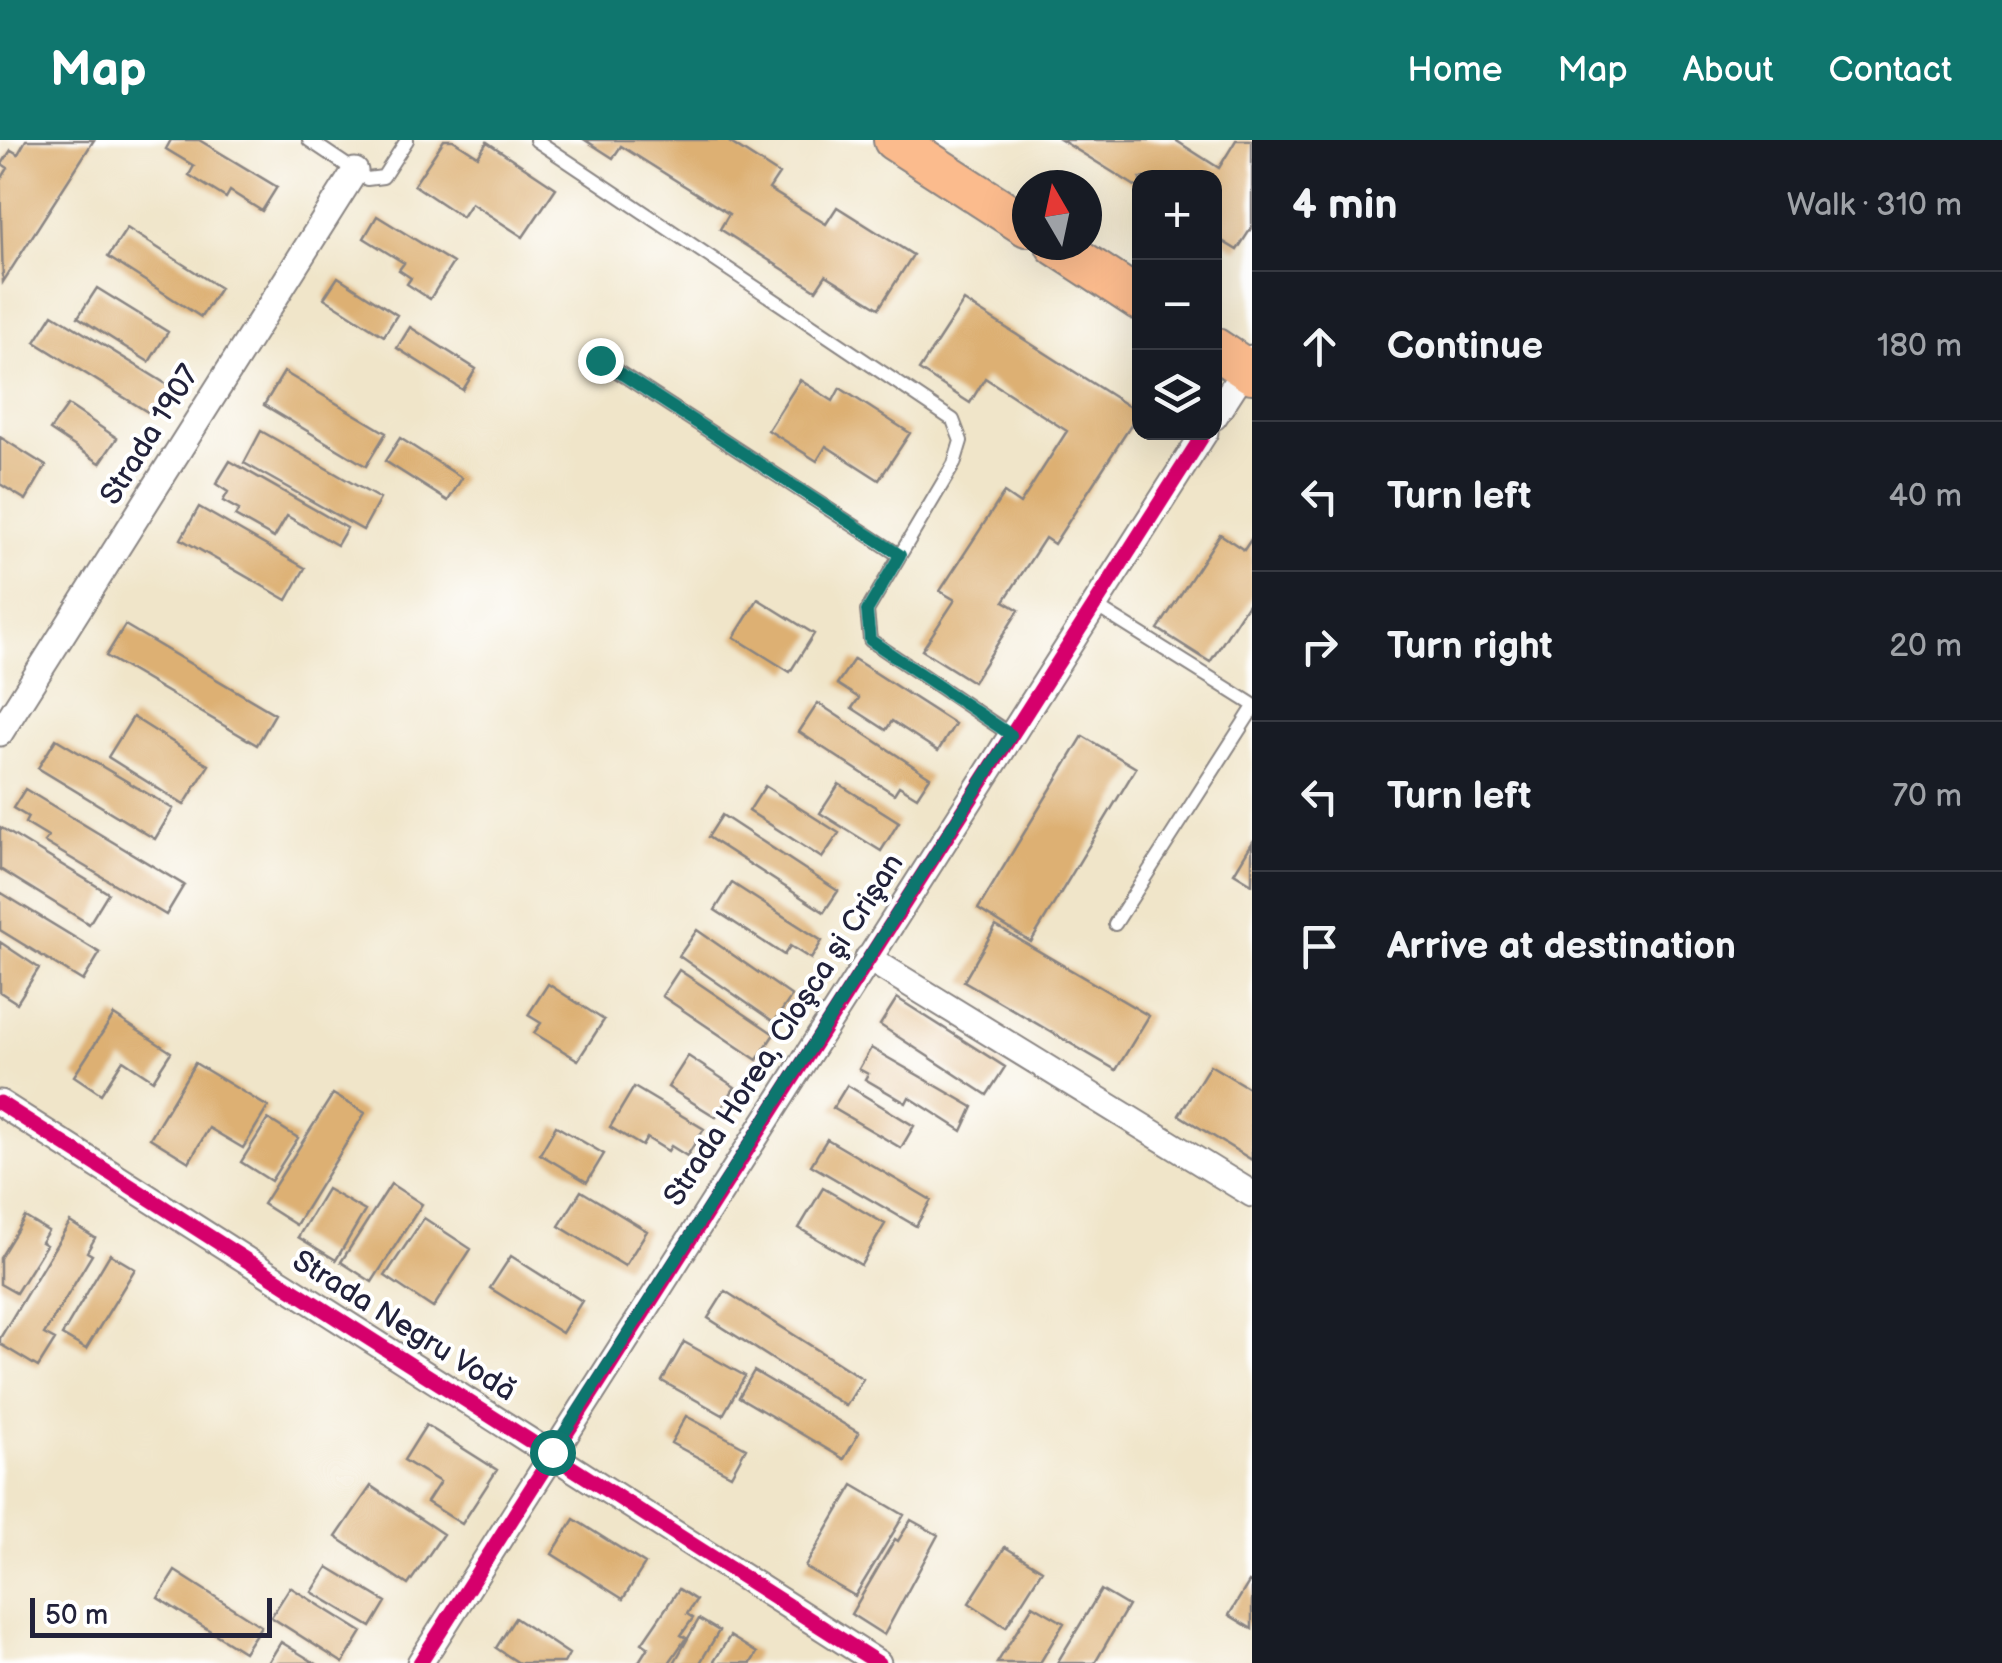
<!DOCTYPE html>
<html lang="en">
<head>
<meta charset="utf-8">
<style>
  body { margin:0; font-family:"Balsamiq Sans",sans-serif; background:#242831; color:#f1f3f6 }
  .controls { position:absolute; right:30px; top:30px; display:grid; overflow:hidden; border-radius:20px; box-shadow:0 10px 40px #0002 }
  .controls button { width:90px; height:90px; display:grid; place-items:center; padding:0; border:0; border-bottom:2px solid #363941; background:#171b24; color:#f1f3f6; font:50px sans-serif }
  .compass { position:absolute; left:1012px; top:30px; width:90px; height:90px; border-radius:50%; background:#171b24; box-shadow:0 10px 40px #0002; rotate:351deg }
  .scale { position:absolute; left:30px; bottom:25px; width:242px; box-sizing:border-box; padding-left:10px; border:5px solid #22223b; border-top:0; font-size:28px; line-height:35px; white-space:nowrap; color:#22223b; -webkit-text-stroke:8px #fff; paint-order:stroke }
  .stop { position:absolute; width:30px; height:30px; margin:-22px; border:8px solid #0f766e; border-radius:50%; background:#fff }
  .stop.end { background:#0f766e; border-color:#fff; box-shadow:0 2px 10px #0008 }
  .list { margin:0; padding:0; list-style:none }
  h2 { display:flex; justify-content:space-between; align-items:center; height:130px; margin:0; padding:0 40px; font-size:42px }
  h2 small { font-size:32px; font-weight:400; color:#9ea1a6 }
  .list li { display:grid; grid-template-columns:65px 1fr auto; gap:30px; align-items:center; box-sizing:border-box; height:150px; padding:0 40px; border-top:2px solid #363941 }
  .list b { display:block; font-size:38px; white-space:nowrap }
  .list em { font-size:32px; font-style:normal; color:#9ea1a6 }
  .icon { flex:none; width:55px; height:55px; fill:none; stroke:currentColor; stroke-width:2; stroke-linecap:round; stroke-linejoin:round }
  .map { position:relative; flex:none; width:1252px; height:1523px; overflow:hidden }
  header { display:flex; align-items:center; gap:60px; box-sizing:border-box; height:140px; padding:0 50px; background:#0f766e; color:#fff }
  header strong { font-size:48px }
  nav { display:flex; gap:55px; margin-inline-start:auto; font-size:35px }
  main { display:flex }
  aside { flex:1; background:#171b24 }
  .map>svg:first-child { display:block }
  .building { fill:#ddb073 }
  .lines { fill:none; stroke-linecap:round; stroke-linejoin:round }
  .lane-casing { stroke:#898482; stroke-width:16 }
  .street-casing { stroke:#898482; stroke-width:29 }
  .primary-casing { stroke:#898482; stroke-width:44 }
  .lane { stroke:#fff; stroke-width:12 }
  .street { stroke:#fff; stroke-width:25 }
  .primary { stroke:#fbbb8d; stroke-width:40 }
  .cycleway-casing { stroke:#fff; stroke-width:21 }
  .cycleway { stroke:#d6006c; stroke-width:15 }
  .route { stroke:#0f766e; stroke-width:12 }
  .labels { text-anchor:middle; dominant-baseline:central; stroke-width:8; stroke-linejoin:round; paint-order:stroke }
  .street-label { font-size:30px; fill:#22223b; stroke:#fff }
</style>
</head>
<body>
<header>
<strong>Map</strong>
<nav><a>Home</a><a>Map</a><a>About</a><a>Contact</a></nav>
</header>
<main>
<div class="map">
<svg width="1252" height="1523" viewBox="0 0 1252 1523">
  <rect width="100%" height="100%" fill="#fff"/>
  <filter id="ink" filterUnits="userSpaceOnUse"><feTurbulence type="fractalNoise" baseFrequency=".01" numOctaves="2"/><feDisplacementMap in="SourceGraphic" scale="20" xChannelSelector="R" yChannelSelector="G"/><feConvolveMatrix kernelMatrix="1 2 1 2 8 2 1 2 1" color-interpolation-filters="sRGB"/></filter>
  <filter id="wash" filterUnits="userSpaceOnUse"><feTurbulence type="fractalNoise" baseFrequency=".0048" numOctaves="4" result="noise"/><feDisplacementMap in="SourceGraphic" scale="40" xChannelSelector="R" yChannelSelector="G"/><feGaussianBlur stdDeviation="2.25" result="paint"/><feColorMatrix in="noise" values="0 0 0 0 0 0 0 0 0 0 0 0 0 0 0 0 0 1.4 0 .05"/><feComposite in="paint" operator="in"/></filter>
  <g filter="url(#wash)">
    <rect width="100%" height="100%" fill="#f0e5c9"/>
    <g id="blocks">
      <path class="building" d="M26,0H94L3,142L0,41L8,28L2,24L11,10L18,14Z
        M171,0H199L277,47L262,71L230,51L226,58L189,35L194,26L166,9Z
        M444,0H453L478,16L487,2L556,48L523,97L471,63L462,77L414,45Z
        M585,0H726L779,34L769,49L826,84L837,67L913,115L879,168L826,135L816,150L720,89L729,74L621,6L613,18Z
        M1061,0H1175L1219,28L1236,0H1252V87L1237,110L1214,96V38H1140V49Z
        M377,76L453,123L430,159L407,144L411,138L399,130L404,123L364,98Z
        M127,88L220,148L201,177L108,117Z
        M338,137L397,175L384,196L324,158Z
        M97,148L168,192L149,222L78,177Z
        M964,161L1139,273L1054,404L1045,398L1004,461L1019,470L973,542L922,510L955,460L940,451L1004,353L1020,364L1067,291L985,238L970,263L919,230Z
        M53,174L171,247L154,276L35,202Z
        M410,187L476,229L463,250L397,208Z
        M284,232L386,293L366,326L264,265Z
        M800,240L833,261L840,248L910,293L879,340L826,306L817,321L768,290Z
        M68,265L117,298L100,323L50,290Z
        M261,291L380,359L363,390L244,323Z
        M0,297L46,326L26,360L0,344Z
        M400,298L462,338L448,361L385,321Z
        M230,321L347,388L337,405L287,376L274,398L235,376L239,370L223,361L228,352L216,344Z
        M199,367L305,428L287,460L181,399Z
        M1220,394L1244,410L1252,398V458L1210,522L1158,489Z
        M758,459L814,494L790,532L734,497Z
        M125,485L275,574L257,605L106,516Z
        M854,519L955,584L938,611L892,581L886,590L852,568L859,558L837,544Z
        M818,563L930,637L917,657L899,646L894,654L799,592Z
        M133,577L209,625L184,665L108,617Z
        M1083,596L1136,628L1031,802L978,769Z
        M56,599L173,669L155,699L38,628Z
        M839,644L899,682L881,711L820,673Z
        M765,646L839,693L822,718L749,671Z
        M25,649L184,745L166,775L44,702L48,697L25,683L28,677L13,668Z
        M722,675L838,751L824,772L708,697Z
        M0,687L108,753L89,784L0,729Z
        M1252,703V744L1234,733Z
        M732,743L822,801L811,819L790,806L784,815L715,770Z
        M0,752L100,813L83,841L0,790Z
        M996,786L1149,876L1116,930L964,841Z
        M697,790L792,856L774,882L679,816Z
        M0,802L39,828L17,863L0,852Z
        M679,830L774,894L757,920L662,856Z
        M548,844L604,880L578,920L534,893L541,883L528,875Z
        M897,858L1005,927L987,955L880,885Z
        M114,875L171,912L153,940L123,920L101,954L74,936Z
        M871,908L973,967L962,991L909,957L906,963L865,939L868,934L859,929Z
        M688,916L735,947L716,977L668,947Z
        M195,923L268,967L243,1008L209,988L189,1022L150,998Z
        M1210,925L1252,950V1020L1179,975Z
        M847,945L914,986L901,1008L833,968Z
        M634,947L704,989L687,1016L671,1006L668,1011L647,998L642,1006L610,987Z
        M333,954L365,973L296,1085L263,1064Z
        M268,979L298,998L271,1041L241,1022Z
        M556,986L604,1014L587,1042L540,1014Z
        M827,999L931,1060L916,1086L811,1025Z
        M391,1044L422,1064L372,1142L341,1122Z
        M823,1048L885,1084L861,1125L799,1088Z
        M327,1049L365,1071L336,1120L298,1097Z
        M581,1051L647,1091L625,1126L559,1086Z
        M25,1077L48,1091L41,1102L46,1105L16,1153L0,1144V1118Z
        M424,1078L471,1109L433,1168L385,1136Z
        M70,1082L95,1098L87,1112L92,1115L44,1194L55,1200L38,1227L0,1204V1198Z
        M110,1114L135,1129L86,1209L62,1195Z
        M511,1116L582,1161L562,1193L490,1148Z
        M725,1151L863,1239L846,1266L708,1178Z
        M684,1202L745,1236L723,1275L662,1241Z
        M754,1231L859,1293L844,1319L739,1257Z
        M686,1276L746,1308L731,1335L671,1303Z
        M426,1285L497,1330L462,1384L427,1362L440,1342L404,1320Z
        M853,1345L904,1375L855,1456L805,1427Z
        M371,1346L443,1394L408,1445L336,1397Z
        M574,1379L645,1424L623,1459L552,1414Z
        M911,1380L938,1395L884,1495L851,1474L895,1399L898,1401Z
        M1005,1407L1042,1430L1006,1487L969,1463Z
        M328,1427L386,1462L371,1487L312,1452Z
        M175,1431L261,1486L244,1512L158,1458Z
        M1249,1442L1252,1444V1489L1229,1475Z
        M290,1447L362,1492L343,1523L271,1477Z
        M679,1449L696,1460L687,1474L693,1478L681,1495L686,1498L669,1523H638L648,1507L642,1503Z
        M1101,1450L1128,1466L1095,1523H1057Z
        M1033,1465L1064,1483L1040,1523H997Z
        M515,1478L569,1514L564,1523H519L496,1508Z
        M699,1479L719,1491L700,1523H674Z
        M730,1496L757,1513L751,1523H713Z
        M281,1502L315,1523H268Z"/>
    </g>
  </g>
  <g filter="url(#ink)">
    <use href="#blocks" fill-opacity="0" stroke="#898482" stroke-width="2.5"/>
    <g class="lines">
      <defs>
        <path id="lane" d="M309,0L367,39L383,37L407,0
          M536,0L953,280L961,301L954,324L867,471L870,500L1011,595
          M600,220L899,415
          M1094,465L1252,564
          M1115,784L1252,570"/>
        <path id="street" d="M1214,277L1252,218
          M0,593L355,31
          M868,818L1252,1054
          M0,963L878,1523
          M420,1523L1205,292"/>
        <path id="primary" d="M894,0L1027,86
          M1056,105L1140,160
          M1214,208L1252,233"/>
      </defs>
      <use href="#lane" class="lane-casing"/>
      <use href="#street" class="street-casing"/>
      <use href="#primary" class="primary-casing"/>
      <use href="#lane" class="lane"/>
      <use href="#street" class="street"/>
      <use href="#primary" class="primary"/>
      <defs>
        <path id="cycleway" d="M0,963L878,1523
          M420,1523L1205,292"/>
      </defs>
      <use href="#cycleway" class="cycleway-casing"/>
      <use href="#cycleway" class="cycleway"/>
    </g>
  </g>
  <g class="lines" filter="url(#ink)">
    <path class="route" d="M552,1312L1011,595L870,500L867,471L900,415L600,220"/>
  </g>
  <g class="labels">
    <g class="street-label">
      <text transform="translate(150 295) rotate(-58)">Strada 1907</text>
      <text transform="translate(784 890) rotate(-57)">Strada Horea, Cloşca şi Crişan</text>
      <text transform="translate(404 1186) rotate(32)">Strada Negru Vodă</text>
    </g>
  </g>
</svg>
<div class="controls">
<button>+</button>
<button>−</button>
<button><svg class="icon" aria-label="layers" viewBox="0 0 24 24"><path d="M12 4l9 5-9 5-9-5zM3 14l9 5 9-5"/></svg></button>
</div>
<svg class="compass" viewBox="-18 -18 36 36"><path d="M0-13l5 13h-10z" fill="#e53935"/><path d="M0 13l5-13h-10z" fill="#9ea1a6"/></svg>
<div class="scale">50 m</div>
<div class="stop" style="left:552px;top:1312px"></div>
<div class="stop end" style="left:600px;top:220px"></div>
</div>
<aside>
<h2>4 min<small>Walk · 310 m</small></h2>
<ul class="list">
<li><svg class="icon" aria-label="ahead" viewBox="0 0 24 24"><path d="M12 20V5M6 11l6-6 6 6"/></svg><div><b>Continue</b></div><em>180 m</em></li>
<li><svg class="icon" aria-label="left" viewBox="0 0 24 24"><path d="M17 20v-9H6M10 6l-5 5 5 5"/></svg><div><b>Turn left</b></div><em>40 m</em></li>
<li><svg class="icon" aria-label="right" viewBox="0 0 24 24"><path d="M7 20v-9h11M14 6l5 5-5 5"/></svg><div><b>Turn right</b></div><em>20 m</em></li>
<li><svg class="icon" aria-label="left" viewBox="0 0 24 24"><path d="M17 20v-9H6M10 6l-5 5 5 5"/></svg><div><b>Turn left</b></div><em>70 m</em></li>
<li><svg class="icon" aria-label="arrive" viewBox="0 0 24 24"><path d="M6 21V4h12l-3 4 3 4H6"/></svg><div><b>Arrive at destination</b></div></li>
</ul>
</aside>
</main>
</body>
</html>
